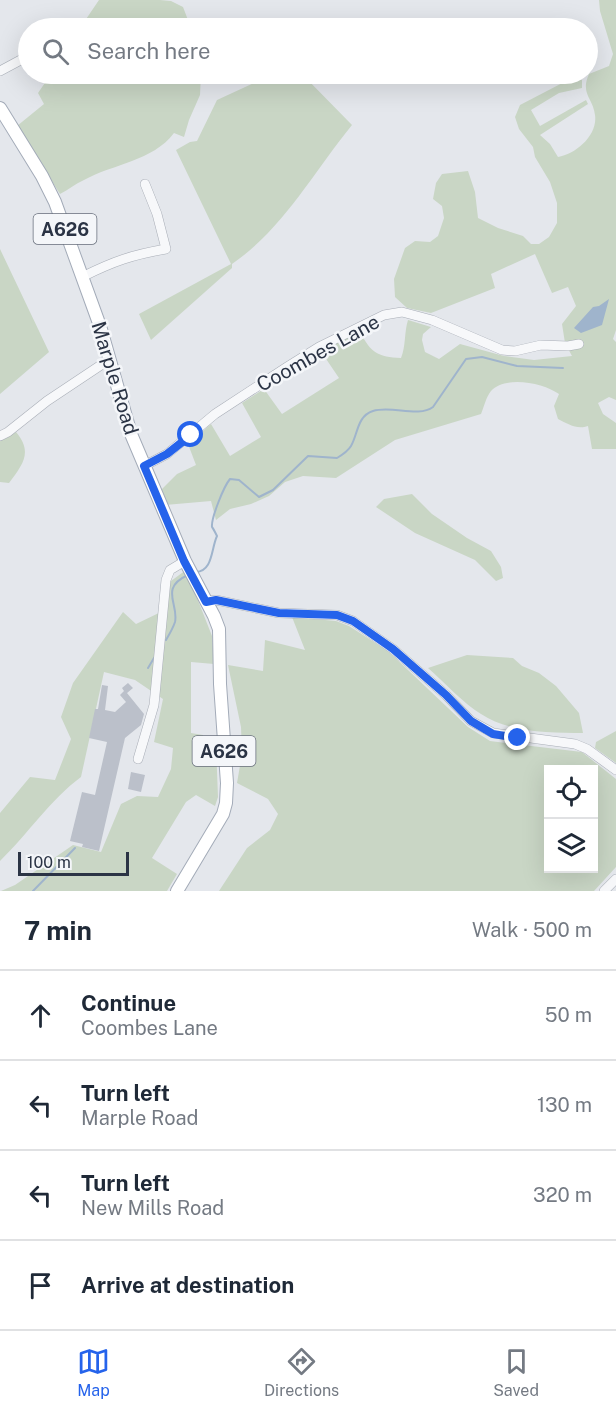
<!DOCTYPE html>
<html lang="en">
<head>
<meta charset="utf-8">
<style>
  body { margin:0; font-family:"Public Sans",sans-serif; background:#f6f6f7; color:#1f2937 }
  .controls { position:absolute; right:18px; bottom:18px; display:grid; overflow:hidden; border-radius:0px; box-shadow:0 6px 24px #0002 }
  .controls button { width:54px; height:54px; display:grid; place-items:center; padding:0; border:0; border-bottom:2px solid #e0e1e3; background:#fff; color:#1f2937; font:30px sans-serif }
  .scale { position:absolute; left:18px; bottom:15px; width:111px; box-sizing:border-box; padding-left:6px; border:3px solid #2b3445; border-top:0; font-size:16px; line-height:21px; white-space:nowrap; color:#2b3445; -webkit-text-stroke:4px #f4f6f9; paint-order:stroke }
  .stop { position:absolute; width:18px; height:18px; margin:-14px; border:4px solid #2563eb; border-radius:50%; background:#fff }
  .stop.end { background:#2563eb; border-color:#fff; box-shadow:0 2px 6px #0008 }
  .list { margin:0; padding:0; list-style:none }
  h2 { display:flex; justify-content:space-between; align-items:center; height:78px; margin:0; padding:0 24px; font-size:26px }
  h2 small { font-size:20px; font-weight:400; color:#747a83 }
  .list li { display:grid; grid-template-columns:39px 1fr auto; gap:18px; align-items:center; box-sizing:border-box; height:90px; padding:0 24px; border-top:2px solid #e0e1e3 }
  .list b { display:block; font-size:22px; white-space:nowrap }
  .list p { margin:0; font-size:20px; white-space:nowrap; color:#747a83 }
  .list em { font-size:20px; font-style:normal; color:#747a83 }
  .icon { flex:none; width:33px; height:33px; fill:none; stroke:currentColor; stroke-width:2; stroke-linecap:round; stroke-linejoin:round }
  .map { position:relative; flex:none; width:616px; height:891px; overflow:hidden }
  .search { position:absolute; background:#fff; box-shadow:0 6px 24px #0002; left:18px; right:18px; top:18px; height:66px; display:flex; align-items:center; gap:15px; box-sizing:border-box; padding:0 21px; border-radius:33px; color:#747a83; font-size:22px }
  .sheet { height:438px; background:#fff }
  nav { display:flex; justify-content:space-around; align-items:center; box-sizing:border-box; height:84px; border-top:2px solid #e0e1e3; background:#fff; font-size:16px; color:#747a83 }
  nav a { display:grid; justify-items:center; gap:3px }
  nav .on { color:#2563eb }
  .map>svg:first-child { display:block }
  .green { fill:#c9d6c5; fill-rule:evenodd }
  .water { fill:#9fb4cc }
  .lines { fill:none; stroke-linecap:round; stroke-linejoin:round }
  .stream { stroke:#9fb4cc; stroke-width:2 }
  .building { fill:#bbc0ca }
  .minor-casing { stroke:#a9aeb7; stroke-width:10 }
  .major-casing { stroke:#a3abb8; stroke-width:14 }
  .minor { stroke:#f7f8fa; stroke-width:9 }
  .major { stroke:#fff; stroke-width:12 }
  .route { stroke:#2563eb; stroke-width:8 }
  .labels { text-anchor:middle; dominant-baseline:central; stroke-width:5; stroke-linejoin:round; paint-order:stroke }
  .shield { fill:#f4f6f9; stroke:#676e7b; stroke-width:1.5 }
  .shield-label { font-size:18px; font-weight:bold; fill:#2b3445 }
  .street-label { font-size:20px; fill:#2b3445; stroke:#f4f6f9 }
</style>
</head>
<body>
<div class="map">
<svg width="616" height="891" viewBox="0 0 616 891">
  <rect width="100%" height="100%" fill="#e4e7ec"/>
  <path class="green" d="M99,0H160L171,1L183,7L188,20L187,28H80Z
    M599,0H616V330L613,339L616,342V400L609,397L598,403L603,414L616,423V449H592L588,426C577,430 568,424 558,419L554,406L559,394C544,383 505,375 491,391C486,397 484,407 481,414L395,440L336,478L303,476L285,482L269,496L251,504L230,509L216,520L211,501L165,505L160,491L177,474L196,465L188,444L211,424L230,456L261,437L242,403L264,389L282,414L339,378L322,353L341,340L360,332C371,353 378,357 401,358C406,346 404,333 408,320L431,327L423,334L422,340L425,352L439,359L460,344L504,356L534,360L572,356L565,343L562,324L576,306L568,287L552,293L535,254L491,274L495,288L431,313L407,308L395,297L394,279L405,248L415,241L430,242L438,236L444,218L442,206L433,199L436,183L442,174L468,171L475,192L478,218L498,228L523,236L531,244H539L549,237L557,223V203L550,182L535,157L533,147L519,129L515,117L520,105L570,79L582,80V88L559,93L531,110L540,126L586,100L588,104L540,135L550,144L558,157C576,154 598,135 595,115C593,98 580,94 589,74L609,66L613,54L600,11Z
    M51,74H201L200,95L189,120L184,137L174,133C153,161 113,164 84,180C75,184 68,190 60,194L17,126L44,104L38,93Z
    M273,74H302L352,125C313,173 283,229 232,264V268L151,340L139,314L231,264L176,150L190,142L197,141L217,100Z
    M0,249L49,352L0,394Z
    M16,432C33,452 23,464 9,483L0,482V441Z
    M412,494L432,514L467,538L491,551L501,567L503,578L496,581L475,560L415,533L376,507L384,499Z
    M186,570L212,636L214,664L191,662V733L203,735L204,745H216L218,797L215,806L196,795L186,802L152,858L177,874L167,891H1L15,885L73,845L101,852L121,804L137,796L158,797L171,769L173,748L154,742L163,699L135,680L104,672L81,777C50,800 28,834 0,861V813L30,777L55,780L71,739L61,717L73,683L123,612L136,624L163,611L171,581Z
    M292,617L336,621L349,626L388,651L468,727L490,741L582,752L616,779V867L594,891H219L247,848L270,830L278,814L268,799L237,783L242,754L241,727L228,665L263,671L265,640L305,650ZM548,770H594V868H548Z
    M467,655L513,658L522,666L539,673L556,686L579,713L583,733C550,733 510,733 481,714C463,703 444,682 428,668Z
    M616,731V763L595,748L596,742Z"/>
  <path class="water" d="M609,299L602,325L581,333L574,328L593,307L599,306Z"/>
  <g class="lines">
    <path class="stream" d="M196,572C213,571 211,549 217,536C217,536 213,528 212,527C211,518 224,486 230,479L239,480L259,497L273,490L308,456L337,458C342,455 348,451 351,446C358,434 357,416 373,411C392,405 418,418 433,407L466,359L482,357L517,366L563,368
      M166,640C169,635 173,628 175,622C179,604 159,588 188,575
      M148,668L154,658
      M33,891L75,848"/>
  </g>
  <path class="building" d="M128,683L133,688L127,693L144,714L141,725L125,738L99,851L82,847L83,844L70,841L82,792L95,795L107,742L89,738L95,709H98L102,685L108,686L105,710L115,712L126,702L120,695L124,691L122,688Z
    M131,772L145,775L141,792L128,789Z"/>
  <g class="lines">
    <defs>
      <path id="minor" d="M0,71L28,56
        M82,277C114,261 132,255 166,249L157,214L145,184
        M0,436L8,432L47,401L110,359
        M144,466L167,454L215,414L287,367L319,347L384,315L402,312L432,320L502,350L515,351L541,345L568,346L579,344
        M206,601L216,600L279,613L337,615L353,621L393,649L446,695L471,721L493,733L575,744L587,749L616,770
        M138,759L154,705L166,580L170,570L185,561
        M604,891L616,879"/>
      <path id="major" d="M0,108L42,176L55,202L100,326L131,434L185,561L214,616L219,629L220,684L227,783L226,803L223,814L177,891"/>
    </defs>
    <use href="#minor" class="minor-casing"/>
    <use href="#major" class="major-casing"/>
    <use href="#minor" class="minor"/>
    <use href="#major" class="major"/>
  </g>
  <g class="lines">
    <path class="route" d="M191,435L167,454L144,466L184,561L206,602L216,600L279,613L337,615L353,621L393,649L446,695L471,721L493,734L518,738"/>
  </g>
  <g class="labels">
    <g class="shield">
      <rect x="33.5" y="214" width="63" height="30" rx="4.5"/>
      <rect x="192.5" y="736" width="63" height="30" rx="4.5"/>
    </g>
    <g class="shield-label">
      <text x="65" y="229">A626</text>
      <text x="224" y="751">A626</text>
    </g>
    <g class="street-label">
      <text transform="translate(318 353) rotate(-29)">Coombes Lane</text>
      <text transform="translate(115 378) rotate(73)">Marple Road</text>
    </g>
  </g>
</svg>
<div class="controls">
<button><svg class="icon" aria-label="locate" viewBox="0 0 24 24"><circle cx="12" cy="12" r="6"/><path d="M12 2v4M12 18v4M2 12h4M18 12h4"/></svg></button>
<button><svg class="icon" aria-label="layers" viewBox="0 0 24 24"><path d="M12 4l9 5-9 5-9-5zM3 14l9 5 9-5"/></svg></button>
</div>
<div class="scale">100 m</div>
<div class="stop" style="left:191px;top:435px"></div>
<div class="stop end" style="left:518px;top:738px"></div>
<div class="search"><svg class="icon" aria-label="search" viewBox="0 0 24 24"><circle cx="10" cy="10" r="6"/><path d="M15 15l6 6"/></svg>Search here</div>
</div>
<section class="sheet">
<h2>7 min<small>Walk · 500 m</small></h2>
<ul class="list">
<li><svg class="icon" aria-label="ahead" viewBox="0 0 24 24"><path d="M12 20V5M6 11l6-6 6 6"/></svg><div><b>Continue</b><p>Coombes Lane</p></div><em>50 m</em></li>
<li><svg class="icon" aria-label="left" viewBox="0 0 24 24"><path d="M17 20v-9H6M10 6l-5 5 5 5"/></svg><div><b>Turn left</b><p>Marple Road</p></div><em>130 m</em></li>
<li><svg class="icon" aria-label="left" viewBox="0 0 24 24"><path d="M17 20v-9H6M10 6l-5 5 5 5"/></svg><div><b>Turn left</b><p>New Mills Road</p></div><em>320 m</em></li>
<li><svg class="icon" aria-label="arrive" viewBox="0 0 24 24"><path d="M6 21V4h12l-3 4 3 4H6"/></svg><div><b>Arrive at destination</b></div></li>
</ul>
</section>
<nav>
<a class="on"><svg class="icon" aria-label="map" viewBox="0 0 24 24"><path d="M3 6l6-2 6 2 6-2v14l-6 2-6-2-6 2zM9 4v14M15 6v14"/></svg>Map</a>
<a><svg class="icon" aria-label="directions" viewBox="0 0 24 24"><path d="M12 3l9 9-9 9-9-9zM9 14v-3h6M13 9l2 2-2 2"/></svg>Directions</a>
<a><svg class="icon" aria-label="saved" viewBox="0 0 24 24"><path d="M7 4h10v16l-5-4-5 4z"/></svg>Saved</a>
</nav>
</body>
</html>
